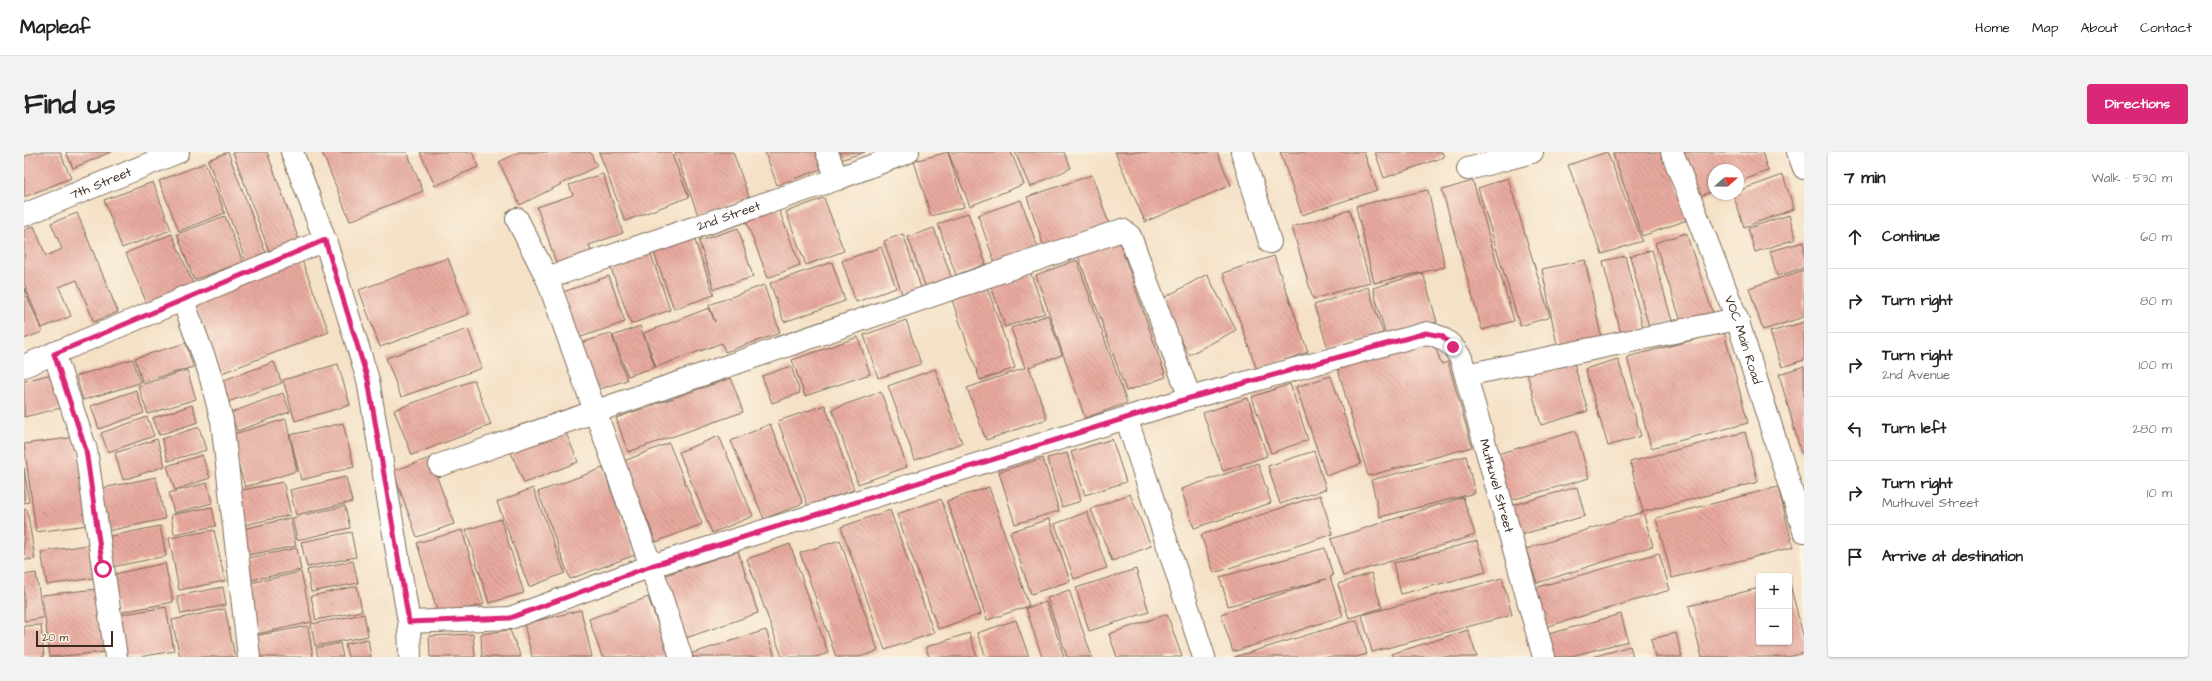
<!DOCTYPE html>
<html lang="en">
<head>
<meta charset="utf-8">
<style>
  body { margin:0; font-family:"Architects Daughter",sans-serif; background:#f2f2f2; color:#222 }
  .controls { position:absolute; right:12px; bottom:12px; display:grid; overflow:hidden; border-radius:4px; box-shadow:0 1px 3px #0004 }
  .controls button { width:36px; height:36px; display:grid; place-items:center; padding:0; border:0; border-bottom:1px solid #e0e0e0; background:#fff; color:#222; font:20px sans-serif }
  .compass { position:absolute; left:1684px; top:12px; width:36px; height:36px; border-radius:50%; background:#fff; box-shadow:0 1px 3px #0004; rotate:70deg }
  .scale { position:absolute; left:12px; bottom:10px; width:77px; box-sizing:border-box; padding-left:4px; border:2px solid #3b2a1e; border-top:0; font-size:11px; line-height:14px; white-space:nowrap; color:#3b2a1e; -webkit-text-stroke:3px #fcf5e5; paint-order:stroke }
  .stop { position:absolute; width:12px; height:12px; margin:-9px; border:3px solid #db2777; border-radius:50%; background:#fff }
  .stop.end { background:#db2777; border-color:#fff; box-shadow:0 1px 4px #0008 }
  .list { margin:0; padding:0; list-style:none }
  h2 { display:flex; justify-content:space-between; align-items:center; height:52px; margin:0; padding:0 16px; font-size:17px }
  h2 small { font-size:13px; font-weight:400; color:#767676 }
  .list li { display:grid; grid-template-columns:26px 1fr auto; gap:12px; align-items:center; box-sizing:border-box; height:64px; padding:0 16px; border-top:1px solid #e0e0e0 }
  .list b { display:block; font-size:15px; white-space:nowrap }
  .list p { margin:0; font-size:13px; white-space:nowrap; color:#767676 }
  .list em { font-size:13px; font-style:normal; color:#767676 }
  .icon { flex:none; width:22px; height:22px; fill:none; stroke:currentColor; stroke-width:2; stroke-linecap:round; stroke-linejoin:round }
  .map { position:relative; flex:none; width:1780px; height:505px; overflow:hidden; border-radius:4px }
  header { display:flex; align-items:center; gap:24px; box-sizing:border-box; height:56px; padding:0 20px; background:#fff; border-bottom:1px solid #e0e0e0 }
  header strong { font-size:19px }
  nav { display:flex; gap:22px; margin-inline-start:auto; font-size:14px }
  .intro { display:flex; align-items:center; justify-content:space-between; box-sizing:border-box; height:96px; padding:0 24px }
  h1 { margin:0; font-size:28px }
  .button { padding:10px 18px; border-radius:4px; background:#db2777; color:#fff; font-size:14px; font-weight:700 }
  main { display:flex; gap:24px; padding:0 24px }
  aside { flex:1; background:#fff; border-radius:4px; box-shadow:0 1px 3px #0004 }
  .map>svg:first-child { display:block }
  .building { fill:url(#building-back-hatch) }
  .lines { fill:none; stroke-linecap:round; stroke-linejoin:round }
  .minor-casing { stroke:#7c6a59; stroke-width:24 }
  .major-casing { stroke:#7c6a59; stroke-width:24 }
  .minor { stroke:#fff; stroke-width:22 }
  .major { stroke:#fff; stroke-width:22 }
  .route { stroke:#db2777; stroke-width:5 }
  .labels { text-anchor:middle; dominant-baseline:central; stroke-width:3; stroke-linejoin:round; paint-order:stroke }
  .street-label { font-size:13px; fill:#3b2a1e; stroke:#fcf5e5 }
</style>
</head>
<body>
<header>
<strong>Mapleaf</strong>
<nav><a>Home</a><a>Map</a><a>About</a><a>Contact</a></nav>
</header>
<div class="intro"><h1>Find us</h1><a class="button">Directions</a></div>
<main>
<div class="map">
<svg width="1780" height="505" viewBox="0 0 1780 505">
  <defs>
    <pattern id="building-back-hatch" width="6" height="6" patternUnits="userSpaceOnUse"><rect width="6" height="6" fill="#e8a99f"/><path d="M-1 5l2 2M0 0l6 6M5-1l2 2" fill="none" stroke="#bd8a81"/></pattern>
  </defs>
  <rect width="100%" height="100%" fill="#fcf5e5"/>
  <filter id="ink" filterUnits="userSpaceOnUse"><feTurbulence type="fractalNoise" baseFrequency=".025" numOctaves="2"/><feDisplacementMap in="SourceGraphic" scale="8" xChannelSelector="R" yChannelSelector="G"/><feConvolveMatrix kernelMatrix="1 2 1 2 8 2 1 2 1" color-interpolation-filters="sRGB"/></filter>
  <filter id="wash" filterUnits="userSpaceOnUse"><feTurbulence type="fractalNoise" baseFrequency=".012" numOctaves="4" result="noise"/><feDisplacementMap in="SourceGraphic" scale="16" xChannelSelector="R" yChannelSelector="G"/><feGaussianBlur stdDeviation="0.9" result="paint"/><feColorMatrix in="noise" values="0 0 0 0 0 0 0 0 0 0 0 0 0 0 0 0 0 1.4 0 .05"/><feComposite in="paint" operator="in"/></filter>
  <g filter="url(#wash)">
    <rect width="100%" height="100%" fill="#f4e1c6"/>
    <g id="blocks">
      <path class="building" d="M12,0H36L47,26L0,45V5Z
        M42,0H87L49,16Z
        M204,0L243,104L223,112L184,8Z
        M209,0H243L276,91L246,102Z
        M298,0H383L399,39L326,69Z
        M396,0H448L454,15L411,34Z
        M495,0H566L573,14L496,53L475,10Z
        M575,0H647L665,45L601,69Z
        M651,0H709L725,45L674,63Z
        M741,0H797L803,15L753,33Z
        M807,0H841L810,10Z
        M924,0H987L1000,32L946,54Z
        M924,0L940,55L907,64L890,9Z
        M991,0H1040L1047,16L1006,35Z
        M1091,0H1193L1207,33L1121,70Z
        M1256,0H1340L1353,38L1278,63Z
        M1351,0H1418L1420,5L1360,26Z
        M1583,0L1618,89L1578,102L1544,13Z
        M1595,0H1642L1666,67L1618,84L1589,2Z
        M1657,0H1738L1744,19L1714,30V18H1690V39L1673,45Z
        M181,11L201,61L155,79L135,29Z
        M579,22L599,81L565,93L569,104L534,116L513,55L549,43L545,33Z
        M1068,23L1086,75L1021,97L1003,45Z
        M1759,23L1770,57L1720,75L1709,42H1714V39Z
        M1484,26L1526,165L1496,174L1454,36Z
        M1449,29L1490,169L1458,178L1418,38Z
        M129,30L147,78L98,96L80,48Z
        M1404,38L1421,115L1350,131L1332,54Z
        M800,46L820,99L782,113L762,60Z
        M997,48L1015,99L972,114L954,63Z
        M753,53L776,113L744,126L721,66Z
        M1326,58L1346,130L1289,147L1268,75Z
        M53,61L94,160L70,170L53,128L35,135L47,164L18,176L0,132V78L10,74L22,104L38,97L27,71Z
        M944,61L962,112L932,123L914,72Z
        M1765,63L1772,87L1731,100L1724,76Z
        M201,64L219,110L170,128L153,82Z
        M714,76L729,125L690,137L675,89Z
        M910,76L929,130L903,139L884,85Z
        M667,77L690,143L650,157L627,92Z
        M1662,81L1689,161L1658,172L1631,91Z
        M148,82L170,134L123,152L102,101Z
        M879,82L897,136L878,142L860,89Z
        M1095,89L1142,225L1102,239L1054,103Z
        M1780,90V116L1753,124L1746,99Z
        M624,94L646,158L607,172L584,108Z
        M857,95L872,136L832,150L818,109Z
        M1628,98L1648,169L1625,175L1606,104Z
        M276,103L305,180L198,221L168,145Z
        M1250,104L1284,200L1233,218L1199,121Z
        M1601,104L1619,176L1597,182L1579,109Z
        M424,106L445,162L356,195L335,138Z
        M1053,108L1103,251L1061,266L1012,123Z
        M1561,108L1578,189L1534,198L1518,117Z
        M808,110L821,149L760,170L746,131Z
        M1005,117L1021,161L981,175L966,131Z
        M1780,118V165L1739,178L1725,136Z
        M1399,121L1413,170L1362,185L1349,136Z
        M1183,122L1212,178L1165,203L1136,148Z
        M585,124L601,170L554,186L539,140Z
        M740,133L756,181L701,200L698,191L632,215L620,181L685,156L691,170L685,153Z
        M963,135L991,216L956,228L928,148Z
        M1344,135L1359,181L1305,199L1290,153Z
        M0,136L18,180L0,187Z
        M1024,163L1038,203L1005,215L1023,267L962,288L943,236L1001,216L987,176Z
        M882,168L897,212L854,226L840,183Z
        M1780,170V208L1758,215L1746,180Z
        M616,174L631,215L604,224L589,184Z
        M444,177L458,216L377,245L362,206Z
        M1700,180L1724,271L1627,296L1603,205Z
        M587,181L603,228L570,239L554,192Z
        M834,185L846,222L781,244L768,208Z
        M1410,190L1417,212L1424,210L1448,295L1344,324L1314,217Z
        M162,191L169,215L118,230L111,206Z
        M109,207L116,231L59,248L52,224Z
        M1594,207L1617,284L1584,294L1561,217Z
        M1549,208L1564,259L1517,273L1503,221Z
        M250,210L258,231L201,251L194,230Z
        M314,212L326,253L271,269L259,228Z
        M767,214L776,241L748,251L738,224Z
        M1780,214V300L1777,301L1755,222Z
        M911,217L938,291L891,308L864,234Z
        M163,218L172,247L124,262L114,234Z
        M32,221L41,255L0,265V229Z
        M1307,224L1337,312L1302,324L1272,235Z
        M707,226L719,260L604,300L592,266Z
        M450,228L467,273L388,303L370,258Z
        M1266,232L1284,288L1247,301L1228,245Z
        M112,238L120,261L75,277L67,254Z
        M857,240L883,315L834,332L808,257Z
        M259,241L266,260L213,279L206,261Z
        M1224,246L1243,304L1199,319L1179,261Z
        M168,253L174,270L135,283L129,266Z
        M801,253L830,338L784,354L754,269Z
        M123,265L130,284L84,300L77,281Z
        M262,267L273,319L221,335L206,283Z
        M319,271L330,315L277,328L266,283Z
        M746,272L779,351L740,367L707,289Z
        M175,275L182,298L144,309L138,287Z
        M540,276L554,310L500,331L486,298Z
        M1552,279L1565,326L1484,349L1470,303Z
        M1721,280L1734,330L1619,360L1606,310Z
        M695,284L729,364L688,381L655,300Z
        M52,285L64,373L12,380L0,292Z
        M133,287L141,314L99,328L91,301Z
        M1088,287L1102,330L1061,343L1047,300Z
        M645,291L678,372L632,390L600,309Z
        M1290,299L1302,337L1256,352L1244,314Z
        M1043,301L1057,349L1038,355L1023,306Z
        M178,303L186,326L151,338L143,314Z
        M1442,304L1451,341L1356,365L1347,328Z
        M406,306L430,372L393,385L369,319Z
        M1019,306L1035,359L991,372L975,320Z
        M1234,311L1247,351L1170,376L1157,337Z
        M0,316L5,350L0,351Z
        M579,316L611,403L546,427L514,340Z
        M132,325L141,367L83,379L74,337Z
        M322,325L328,350L272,363L266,338Z
        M259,330L267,363L215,374L208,340Z
        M183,331L188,351L150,361L145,341Z
        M965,335L1005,454L963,468L923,349Z
        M1553,335L1561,364L1493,384L1485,354Z
        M1754,335L1769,395L1648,426L1632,366Z
        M509,336L541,421L505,435L473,350Z
        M1106,342L1127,394L1088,409L1067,357Z
        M1296,343L1309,382L1190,421L1177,383Z
        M1439,345L1451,383L1319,424L1307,387Z
        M917,347L957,462L914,477L873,362Z
        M321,354L326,376L273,388L268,366Z
        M188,355L192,374L150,382L147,363Z
        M3,357L11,407L0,408V358Z
        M866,358L910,481L861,498L817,375Z
        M1063,360L1083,416L1050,427L1031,372Z
        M1619,360L1629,394L1513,431L1502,397Z
        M266,366L272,394L224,403L219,377Z
        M477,367L500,441L465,451L442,378Z
        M1025,367L1046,429L1007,442L986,380Z
        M136,374L142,404L88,415L82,385Z
        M190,378L201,429L155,438L145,386Z
        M438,378L460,452L415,465L393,391Z
        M327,380L332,405L283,415L277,390Z
        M816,388L854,499L835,505H812L776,401Z
        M1453,389L1462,420L1377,442L1369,411Z
        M70,392L76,425L23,433L17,400Z
        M766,392L804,501L792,505H758L723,407Z
        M273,396L277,418L228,428L224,406Z
        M1301,396L1309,424L1306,425L1319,464L1209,500L1197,462L1302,427L1204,454L1196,425Z
        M714,399L734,461L659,487L639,424Z
        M1635,401L1646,438L1518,476L1507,437Z
        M329,409L334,431L287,440L283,418Z
        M141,411L149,450L94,461L86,423Z
        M1112,417L1125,460L1065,479L1052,436Z
        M277,420L288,470L233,482L222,432Z
        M12,421L19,466L0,469V423Z
        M1347,421L1358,456L1325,466L1314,432Z
        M1478,426L1488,463L1348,500L1338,463Z
        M1766,432L1780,487V501L1764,505H1678L1665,454L1735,436V490H1765Z
        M333,434L338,459L292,468L287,444Z
        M199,435L202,453L157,462L153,444Z
        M73,437L82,500L26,505L18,443Z
        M1045,438L1068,505H1043L1023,446Z
        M624,445L646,505H578L565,467Z
        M1022,450L1040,505H1018L1002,456Z
        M142,455L150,499L115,505H97L89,464Z
        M201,457L211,505H156L148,468Z
        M557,458L568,505H508L500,472Z
        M340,462L344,484L291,494L287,472Z
        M1143,462L1158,505H1093L1085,482Z
        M1597,462L1604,489L1544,505H1528L1521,483Z
        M992,468L1005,505H962L953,481Z
        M1333,468L1343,502L1333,505H1210Z
        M17,473L20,505H0V474Z
        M284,474L289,505H234L230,484Z
        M486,478L497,505H458L457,482Z
        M742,478L751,505H667L666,502Z
        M1444,478L1453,505H1368L1367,502Z
        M945,481L953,505H905L902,495Z
        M1652,481L1658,505H1631L1627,487Z
        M449,482L451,505H406L405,484Z
        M344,487L347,505H324L321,492Z
        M316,491L319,505H294L292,496Z
        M1606,494L1609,505H1569Z"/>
    </g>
  </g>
  <g filter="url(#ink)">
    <use href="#blocks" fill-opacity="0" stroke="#7c6a59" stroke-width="1"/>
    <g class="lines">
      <defs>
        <g id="minor">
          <path d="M803,0L813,27"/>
          <path d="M1218,0L1246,90"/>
          <path id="s1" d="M1648,0L1713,167L1780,379"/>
          <path d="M1774,0L1780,16"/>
          <path d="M1444,17L1508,0"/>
          <path id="s2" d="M0,63L154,0"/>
          <path d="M493,67L523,126L627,414L657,505"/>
          <path id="s3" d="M523,126L813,27L884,0"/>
          <path d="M158,146L185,219L198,269L225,505"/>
          <path d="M30,201L62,298L92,505"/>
          <path d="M0,214L301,88"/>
          <path d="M1442,223L1713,167"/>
          <path d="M1103,268L1180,505"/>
          <path d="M416,313L1098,78L1106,84L1166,246"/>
          <path id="s4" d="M385,470L486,466L627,414L1166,246L1403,181C1420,185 1427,191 1437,206L1520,505"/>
        </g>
        <path id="major" d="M268,0L301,88L344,228L385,470L386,505"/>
      </defs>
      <use href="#minor" class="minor-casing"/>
      <use href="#major" class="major-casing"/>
      <use href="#minor" class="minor"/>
      <use href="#major" class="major"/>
    </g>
  </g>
  <g class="lines" filter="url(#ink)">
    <path class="route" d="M79,417L62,298L30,202L301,88L344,228L385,470L486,466L627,414L1166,246L1402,181L1418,184L1429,195"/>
  </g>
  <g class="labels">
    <g class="street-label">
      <text stroke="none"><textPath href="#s2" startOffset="83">7th Street</textPath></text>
      <text stroke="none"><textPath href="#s3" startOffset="192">2nd Street</textPath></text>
      <text stroke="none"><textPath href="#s1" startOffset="201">VOC Main Road</textPath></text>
      <text stroke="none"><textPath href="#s4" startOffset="1238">Muthuvel Street</textPath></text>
    </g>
  </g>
</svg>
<div class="controls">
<button>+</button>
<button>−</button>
</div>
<svg class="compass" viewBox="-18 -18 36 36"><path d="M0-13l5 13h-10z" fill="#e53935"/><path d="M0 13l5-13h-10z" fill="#767676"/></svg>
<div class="scale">20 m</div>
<div class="stop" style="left:79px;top:417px"></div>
<div class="stop end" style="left:1429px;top:195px"></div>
</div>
<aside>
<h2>7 min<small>Walk · 530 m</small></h2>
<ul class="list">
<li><svg class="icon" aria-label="ahead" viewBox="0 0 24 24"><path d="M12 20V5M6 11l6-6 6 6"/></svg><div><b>Continue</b></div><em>60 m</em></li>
<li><svg class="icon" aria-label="right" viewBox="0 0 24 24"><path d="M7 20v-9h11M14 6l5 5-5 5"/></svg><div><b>Turn right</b></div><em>80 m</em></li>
<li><svg class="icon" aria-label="right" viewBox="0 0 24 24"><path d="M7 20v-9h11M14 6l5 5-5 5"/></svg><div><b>Turn right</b><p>2nd Avenue</p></div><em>100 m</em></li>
<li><svg class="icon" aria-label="left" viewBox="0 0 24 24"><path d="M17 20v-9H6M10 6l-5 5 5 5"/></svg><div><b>Turn left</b></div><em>280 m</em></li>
<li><svg class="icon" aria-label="right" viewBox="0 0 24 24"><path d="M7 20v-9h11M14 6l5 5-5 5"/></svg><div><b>Turn right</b><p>Muthuvel Street</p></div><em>10 m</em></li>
<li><svg class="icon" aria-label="arrive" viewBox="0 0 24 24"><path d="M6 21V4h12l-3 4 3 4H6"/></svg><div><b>Arrive at destination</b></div></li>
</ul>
</aside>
</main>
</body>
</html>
